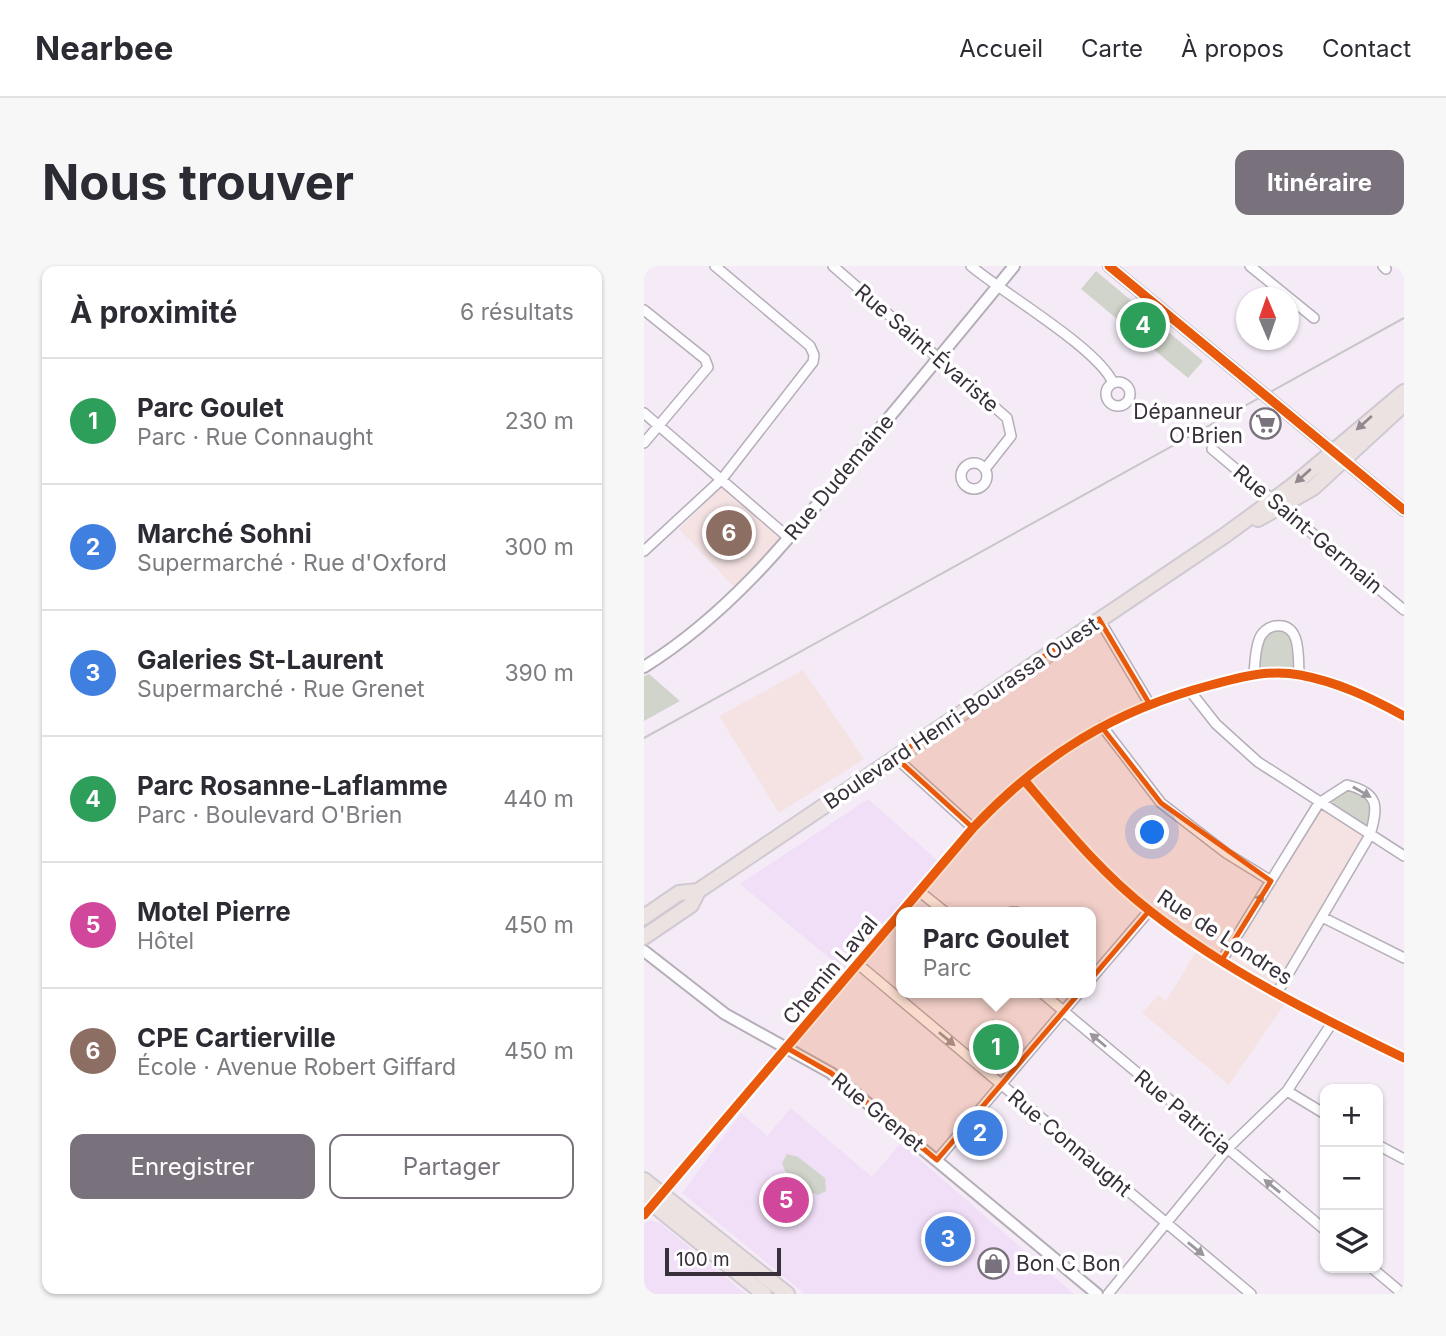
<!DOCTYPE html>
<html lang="fr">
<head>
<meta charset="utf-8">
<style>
  body { margin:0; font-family:Inter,sans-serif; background:#f7f7f7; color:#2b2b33 }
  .controls { position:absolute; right:21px; bottom:21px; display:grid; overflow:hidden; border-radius:14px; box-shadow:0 2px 5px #0004 }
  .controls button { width:63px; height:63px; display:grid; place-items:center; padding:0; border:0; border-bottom:2px solid #e1e1e2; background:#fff; color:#2b2b33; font:35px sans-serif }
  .compass { position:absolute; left:592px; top:21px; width:63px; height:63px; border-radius:50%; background:#fff; box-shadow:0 2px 5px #0004; rotate:358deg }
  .scale { position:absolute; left:21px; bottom:18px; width:116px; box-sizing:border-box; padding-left:7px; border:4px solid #37303a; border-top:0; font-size:19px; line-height:24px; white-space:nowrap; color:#37303a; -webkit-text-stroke:5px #fff; paint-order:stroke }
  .you { position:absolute; left:509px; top:567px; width:24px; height:24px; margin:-18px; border:5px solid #fff; border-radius:50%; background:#1a73e8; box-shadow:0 0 0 10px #1a73e833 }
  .badge { display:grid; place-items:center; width:46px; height:46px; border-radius:50%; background:#79717c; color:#fff; font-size:23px; font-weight:700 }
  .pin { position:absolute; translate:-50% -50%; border:4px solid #fff; box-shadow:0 2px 7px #0006 }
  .popup { position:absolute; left:252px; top:641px; width:200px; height:91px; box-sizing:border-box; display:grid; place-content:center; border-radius:14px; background:#fff; filter:drop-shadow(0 2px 5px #0005); font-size:23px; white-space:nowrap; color:#7c7c81 }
  .popup b { font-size:26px; color:#2b2b33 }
  .popup::after { content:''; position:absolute; left:50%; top:100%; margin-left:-14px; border:14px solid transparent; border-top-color:#fff }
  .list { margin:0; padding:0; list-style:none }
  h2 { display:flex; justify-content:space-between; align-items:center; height:91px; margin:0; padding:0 28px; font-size:30px }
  h2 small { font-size:23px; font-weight:400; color:#7c7c81 }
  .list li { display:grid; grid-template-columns:46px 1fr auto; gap:21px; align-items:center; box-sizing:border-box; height:126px; padding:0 28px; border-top:2px solid #e1e1e2 }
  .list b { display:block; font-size:26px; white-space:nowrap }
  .list p { margin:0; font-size:23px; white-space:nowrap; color:#7c7c81 }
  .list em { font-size:23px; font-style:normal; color:#7c7c81 }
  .actions { display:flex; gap:14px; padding:21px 28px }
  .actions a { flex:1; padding:16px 0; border:2px solid #79717c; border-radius:14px; text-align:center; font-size:24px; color:#79717c }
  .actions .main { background:#79717c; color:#fff }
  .icon { flex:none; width:38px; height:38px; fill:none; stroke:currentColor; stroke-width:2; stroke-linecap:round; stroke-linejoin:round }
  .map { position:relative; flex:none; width:760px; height:1028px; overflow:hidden; border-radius:14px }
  header { display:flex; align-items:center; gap:42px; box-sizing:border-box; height:98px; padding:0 35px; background:#fff; border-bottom:2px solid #e1e1e2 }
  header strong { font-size:33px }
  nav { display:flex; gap:38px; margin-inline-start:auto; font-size:24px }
  .intro { display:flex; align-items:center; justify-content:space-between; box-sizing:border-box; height:168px; padding:0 42px }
  h1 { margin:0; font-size:49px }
  .button { padding:18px 32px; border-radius:14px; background:#79717c; color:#fff; font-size:24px; font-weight:700 }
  main { display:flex; gap:42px; padding:0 42px }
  aside { flex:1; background:#fff; border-radius:14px; box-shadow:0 2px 5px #0004 }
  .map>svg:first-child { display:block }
  .built { fill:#f1dff8 }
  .education { fill:#f5e3e4 }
  .green { fill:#d1d4ca }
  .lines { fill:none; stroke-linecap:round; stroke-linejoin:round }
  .minor-casing { stroke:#b5aeb8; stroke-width:12 }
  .tertiary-casing { stroke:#b5aeb8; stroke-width:14 }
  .primary-casing { stroke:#cfcad1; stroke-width:18 }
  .minor { stroke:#fdfcfe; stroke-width:9 }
  .tertiary { stroke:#fdfcfe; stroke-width:10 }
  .primary { stroke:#ece2e2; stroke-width:14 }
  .tram { stroke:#c8c6c8; stroke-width:2 }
  .cycleway-casing { stroke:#fff; stroke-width:13 }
  .cycleway { stroke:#e8590c; stroke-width:9 }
  .oneway { fill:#92898e }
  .oneway2 { fill:#9a969c }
  .marked { fill:#e8590c; fill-opacity:0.2; stroke:#e8590c; stroke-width:5; stroke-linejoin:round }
  .labels { text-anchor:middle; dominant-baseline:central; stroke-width:7; stroke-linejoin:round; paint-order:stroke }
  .street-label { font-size:21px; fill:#37303a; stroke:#fff }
  .poi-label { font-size:21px; fill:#37303a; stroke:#fff; text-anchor:end }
</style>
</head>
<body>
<header>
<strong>Nearbee</strong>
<nav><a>Accueil</a><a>Carte</a><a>À propos</a><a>Contact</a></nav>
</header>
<div class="intro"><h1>Nous trouver</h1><a class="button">Itinéraire</a></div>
<main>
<aside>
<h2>À proximité<small>6 résultats</small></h2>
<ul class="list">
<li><span class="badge" style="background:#2e9e5b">1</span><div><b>Parc Goulet</b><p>Parc · Rue Connaught</p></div><em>230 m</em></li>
<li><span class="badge" style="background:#3f7fe0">2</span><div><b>Marché Sohni</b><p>Supermarché · Rue d'Oxford</p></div><em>300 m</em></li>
<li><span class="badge" style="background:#3f7fe0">3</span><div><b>Galeries St-Laurent</b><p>Supermarché · Rue Grenet</p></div><em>390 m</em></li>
<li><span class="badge" style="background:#2e9e5b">4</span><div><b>Parc Rosanne-Laflamme</b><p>Parc · Boulevard O'Brien</p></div><em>440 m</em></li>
<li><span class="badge" style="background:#d1479c">5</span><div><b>Motel Pierre</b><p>Hôtel</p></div><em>450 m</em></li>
<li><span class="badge" style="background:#8d6e63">6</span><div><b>CPE Cartierville</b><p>École · Avenue Robert Giffard</p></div><em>450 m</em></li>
</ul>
<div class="actions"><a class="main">Enregistrer</a><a>Partager</a></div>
</aside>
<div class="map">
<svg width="760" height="1028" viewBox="0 0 760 1028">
  <rect width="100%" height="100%" fill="#f4ebf7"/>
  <path class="built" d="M224,533L294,595L202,706L96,618Z
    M147,842L228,911L257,877L430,1028H161L38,927L97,847L123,870Z
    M6,954L16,957L102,1028H0V958Z"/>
  <path class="education" d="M78,220L136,272L91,322L35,263Z
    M159,404L220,493L135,547L75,450Z
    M675,537L726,569L634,727L644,733L585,819L498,747L514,729L522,735L556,679L578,694Z"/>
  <path class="green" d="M452,5L559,95L544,112L437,23Z
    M629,360L650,367L655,409L610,408L614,376Z
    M5,408L36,435L0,455V410Z
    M703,519L730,533L726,569L675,537Z
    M349,753L380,780L357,807L325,782Z
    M143,888L154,891L181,912L182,925L174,929L169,927L141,905L138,897Z"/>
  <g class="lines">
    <defs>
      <path id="minor" d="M189,0L363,152L367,170L341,203
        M327,0C359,27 455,83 469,117
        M606,0L670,52
        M739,0L742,3
        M0,44L61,93L64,101L0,177
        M462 128a12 12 0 1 1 24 0a12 12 0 1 1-24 0Z
        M0,147L145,272
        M568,183L760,344
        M317 210a13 13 0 1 1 26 0a13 13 0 1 1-26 0Z
        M0,285L78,213L169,96L170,89L166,80L71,0
        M455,353L505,437
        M610,408C611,397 611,384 615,374C617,367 624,361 631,360C658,356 654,392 655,409
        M546,425L572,458L614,496L760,590
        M458,460L517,537L582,587L627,615
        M251,491L329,562
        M380,514C419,560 458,608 506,645C582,705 673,750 760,792
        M275,625L301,646
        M367,646H373
        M678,651L760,692
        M578,694L675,537L703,519C736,527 734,541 726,569L633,727
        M214,698L607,1028
        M446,714L505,645
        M398,727L681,964
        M643,825L681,848
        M734,879L760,893
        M293,894L435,727
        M0,949L329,562C398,489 471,444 567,419C596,411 626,403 656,409C694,416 727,432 760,450
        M728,1002L759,1028
        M464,1028L583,883L643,825L688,757"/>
      <path id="tertiary" d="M465,0L760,244
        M0,401C87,347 150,267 214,189C266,126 319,63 370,0
        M0,685L81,748L187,807L453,1028"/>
      <path id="primary" d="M614,253L669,222L760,138
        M0,651L35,627L54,625L580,270L647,221L760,126
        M0,671L47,639L54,625
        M0,914L143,1028
        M0,931L120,1028"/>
    </defs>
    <use href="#minor" class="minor-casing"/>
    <use href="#tertiary" class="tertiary-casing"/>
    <use href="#primary" class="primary-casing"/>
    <use href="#minor" class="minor"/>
    <use href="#tertiary" class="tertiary"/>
    <use href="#primary" class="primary"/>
    <path class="tram" d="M0,472L760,52"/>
    <defs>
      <path id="cycleway" d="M465,0L760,244
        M380,514C419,560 458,608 506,645C582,705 673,750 760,792
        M0,949L329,562C398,489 471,444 567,419C596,411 626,403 656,409C694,416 727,432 760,450"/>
    </defs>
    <use href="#cycleway" class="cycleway-casing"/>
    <use href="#cycleway" class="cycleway"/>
  </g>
  <defs><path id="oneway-solid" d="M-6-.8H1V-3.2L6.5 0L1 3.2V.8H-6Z" transform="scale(1.75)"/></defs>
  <g class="oneway">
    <use href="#oneway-solid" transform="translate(720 157) rotate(138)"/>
    <use href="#oneway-solid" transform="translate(659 210) rotate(138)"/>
  </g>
  <g class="oneway2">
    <use href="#oneway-solid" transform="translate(718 526) rotate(30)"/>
    <use href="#oneway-solid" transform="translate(614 636) rotate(-58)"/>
    <use href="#oneway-solid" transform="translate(303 773) rotate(40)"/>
    <use href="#oneway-solid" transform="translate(454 774) rotate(-140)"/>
    <use href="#oneway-solid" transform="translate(628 920) rotate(-141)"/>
    <use href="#oneway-solid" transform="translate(552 983) rotate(39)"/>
  </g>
  <path class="marked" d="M455,353L505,437L457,460L517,537L627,615L578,694L505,645L293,894L187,807L143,782L329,562L251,491Z"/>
  <defs>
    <symbol id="supermarket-ring" viewBox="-11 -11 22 22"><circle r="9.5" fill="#fff" stroke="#79717c" stroke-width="1.5"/><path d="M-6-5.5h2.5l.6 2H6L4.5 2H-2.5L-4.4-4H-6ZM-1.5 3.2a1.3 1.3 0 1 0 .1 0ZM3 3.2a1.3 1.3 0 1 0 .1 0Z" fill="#79717c"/></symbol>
    <symbol id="shop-ring" viewBox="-11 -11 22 22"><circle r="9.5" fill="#fff" stroke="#79717c" stroke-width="1.5"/><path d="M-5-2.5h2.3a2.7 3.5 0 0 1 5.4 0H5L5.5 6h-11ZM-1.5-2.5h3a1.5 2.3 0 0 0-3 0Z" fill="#79717c"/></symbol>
  </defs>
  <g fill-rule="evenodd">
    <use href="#supermarket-ring" x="604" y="140" width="35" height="35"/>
    <use href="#shop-ring" x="332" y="980" width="35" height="35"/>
  </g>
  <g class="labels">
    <g class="street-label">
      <text transform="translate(283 82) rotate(41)">Rue Saint-Évariste</text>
      <text transform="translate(195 211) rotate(-50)">Rue Dudemaine</text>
      <text transform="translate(664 263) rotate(40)">Rue Saint-Germain</text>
      <text transform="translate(317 447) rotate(-34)">Boulevard Henri-Bourassa Ouest</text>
      <text transform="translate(581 671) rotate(33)">Rue de Londres</text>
      <text transform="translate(186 704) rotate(-50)">Chemin Laval</text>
      <text transform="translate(234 846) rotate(39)">Rue Grenet</text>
      <text transform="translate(539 846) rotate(40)">Rue Patricia</text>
      <text transform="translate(426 877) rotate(40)">Rue Connaught</text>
    </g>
    <g class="poi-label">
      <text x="599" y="145">Dépanneur<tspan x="599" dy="24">O'Brien</tspan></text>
      <text x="372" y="997" text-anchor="start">Bon C Bon</text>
    </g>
  </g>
</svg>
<div class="controls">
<button>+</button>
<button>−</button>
<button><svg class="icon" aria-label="layers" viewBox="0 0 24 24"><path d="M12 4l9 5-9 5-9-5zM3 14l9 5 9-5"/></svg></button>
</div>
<svg class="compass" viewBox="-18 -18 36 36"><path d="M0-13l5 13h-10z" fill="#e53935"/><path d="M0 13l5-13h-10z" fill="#7c7c81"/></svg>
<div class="scale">100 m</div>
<div class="you"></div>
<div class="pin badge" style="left:352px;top:781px;background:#2e9e5b">1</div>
<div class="popup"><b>Parc Goulet</b>Parc</div>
<div class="pin badge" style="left:336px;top:867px;background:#3f7fe0">2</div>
<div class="pin badge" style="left:304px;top:973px;background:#3f7fe0">3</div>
<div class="pin badge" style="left:499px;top:59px;background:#2e9e5b">4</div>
<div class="pin badge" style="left:142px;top:934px;background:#d1479c">5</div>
<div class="pin badge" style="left:85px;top:267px;background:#8d6e63">6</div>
</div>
</main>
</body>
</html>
